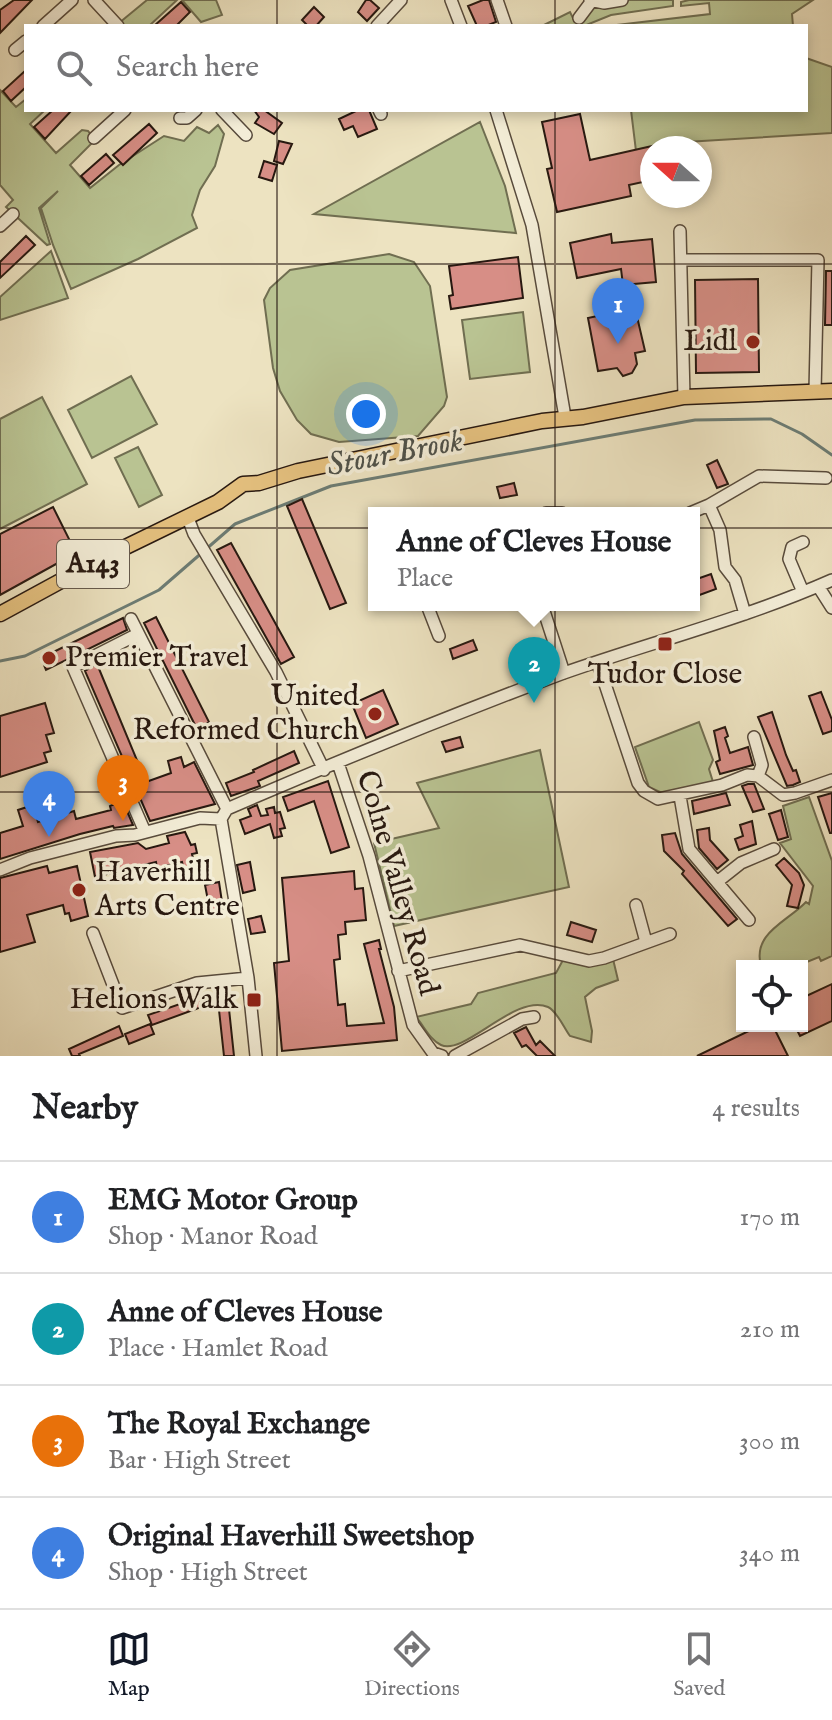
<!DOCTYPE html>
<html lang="en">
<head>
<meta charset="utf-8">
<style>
  body { margin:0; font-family:"IM FELL English",serif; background:#f6f6f6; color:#202124 }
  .controls { position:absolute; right:24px; bottom:24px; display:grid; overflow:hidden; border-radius:0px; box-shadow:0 4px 12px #0003 }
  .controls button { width:72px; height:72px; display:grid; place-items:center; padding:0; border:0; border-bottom:2px solid #e0e0e0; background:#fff; color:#202124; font:40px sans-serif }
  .compass { position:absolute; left:640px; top:136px; width:72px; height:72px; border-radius:50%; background:#fff; box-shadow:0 4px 12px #0003; rotate:291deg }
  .you { position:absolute; left:366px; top:414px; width:28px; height:28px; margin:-20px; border:6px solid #fff; border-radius:50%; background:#1a73e8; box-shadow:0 0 0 12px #1a73e833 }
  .badge { display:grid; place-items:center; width:52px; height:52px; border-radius:50%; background:#111827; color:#fff; font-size:26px; font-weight:700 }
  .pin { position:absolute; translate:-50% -66px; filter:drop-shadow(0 2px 4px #0008) }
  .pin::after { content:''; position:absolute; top:42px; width:28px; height:24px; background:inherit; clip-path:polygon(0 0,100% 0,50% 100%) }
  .popup { position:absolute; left:368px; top:507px; width:332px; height:104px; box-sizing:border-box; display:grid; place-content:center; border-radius:0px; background:#fff; filter:drop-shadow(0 2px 6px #0005); font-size:26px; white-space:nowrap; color:#757577 }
  .popup b { font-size:30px; color:#202124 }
  .popup::after { content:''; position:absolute; left:50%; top:100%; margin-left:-16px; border:16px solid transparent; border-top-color:#fff }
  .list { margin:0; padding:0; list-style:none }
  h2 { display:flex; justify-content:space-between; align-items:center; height:104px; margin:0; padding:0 32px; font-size:34px }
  h2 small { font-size:26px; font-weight:400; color:#757577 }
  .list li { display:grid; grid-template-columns:52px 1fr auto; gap:24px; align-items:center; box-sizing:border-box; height:112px; padding:0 32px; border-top:2px solid #e0e0e0 }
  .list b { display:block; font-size:30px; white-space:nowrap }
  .list p { margin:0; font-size:26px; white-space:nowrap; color:#757577 }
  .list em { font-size:26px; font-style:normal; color:#757577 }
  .icon { flex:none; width:44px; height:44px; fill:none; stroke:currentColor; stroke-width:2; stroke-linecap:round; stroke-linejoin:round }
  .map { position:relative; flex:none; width:832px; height:1056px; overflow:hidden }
  .search { position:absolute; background:#fff; box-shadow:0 4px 12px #0003; left:24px; right:24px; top:24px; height:88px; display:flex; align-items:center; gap:20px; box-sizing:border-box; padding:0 28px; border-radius:0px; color:#757577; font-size:30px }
  .sheet { height:552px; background:#fff }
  nav { display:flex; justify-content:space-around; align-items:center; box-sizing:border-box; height:112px; border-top:2px solid #e0e0e0; background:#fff; font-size:22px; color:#757577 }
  nav a { display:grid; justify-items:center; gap:4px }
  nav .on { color:#111827 }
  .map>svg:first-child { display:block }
  .green { fill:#b9c392; stroke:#706e51; stroke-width:2 }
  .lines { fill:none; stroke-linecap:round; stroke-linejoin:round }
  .stream { stroke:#6c7c74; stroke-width:3 }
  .building { fill:#d78e86; stroke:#271810; stroke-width:2 }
  .minor-casing { stroke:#584b3c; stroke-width:14 }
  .major-casing { stroke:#271810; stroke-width:17 }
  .minor { stroke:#f3edd7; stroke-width:11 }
  .major { stroke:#e6c280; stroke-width:14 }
  .grid { fill:none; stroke:#271810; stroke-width:2; stroke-opacity:0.55 }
  .poi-dot { fill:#8f2418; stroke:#f3edd7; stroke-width:3 }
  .labels { text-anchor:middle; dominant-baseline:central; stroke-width:7; stroke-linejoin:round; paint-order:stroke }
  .shield { fill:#f3edd7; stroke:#64584c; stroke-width:2 }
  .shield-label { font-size:28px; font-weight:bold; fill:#271810 }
  .poi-label { font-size:30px; fill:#271810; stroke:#f3edd7; text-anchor:end }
  .street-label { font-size:30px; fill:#271810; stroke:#f3edd7 }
  .water-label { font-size:32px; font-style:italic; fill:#4f524a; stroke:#f3edd7 }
</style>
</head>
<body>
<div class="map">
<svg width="832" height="1056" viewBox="0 0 832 1056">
  <rect width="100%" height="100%" fill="#ede3c1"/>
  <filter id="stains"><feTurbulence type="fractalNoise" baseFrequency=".0025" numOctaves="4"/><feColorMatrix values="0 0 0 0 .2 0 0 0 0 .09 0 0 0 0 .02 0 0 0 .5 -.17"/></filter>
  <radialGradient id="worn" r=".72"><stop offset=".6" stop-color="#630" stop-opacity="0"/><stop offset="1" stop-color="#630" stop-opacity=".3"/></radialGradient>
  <path class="green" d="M147,0H177L149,26H122L119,23Z
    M182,0H216L222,15L201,22Z
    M629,0H673V6L611,15L584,26H542L570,12L574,20L580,24L593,7Z
    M689,0H813L792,14L793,26H608L710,14L709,3L681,6V2Z
    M806,58L832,67V133L669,143L636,151L631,110H806Z
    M0,90L16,107L26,99V110H45L30,124L56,153L82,130L88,131L95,140L70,165L90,188L119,165L164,136L184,141L197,127L209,133L218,125L224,134L215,166L200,190L192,215L197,228L138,259L71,289L53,245L41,208L58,191L39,208L50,244L47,245L6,207L13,200L0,185Z
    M480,122L505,186L516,233L314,214Z
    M51,251L68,298L0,320V297Z
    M389,254L414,262L430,286L447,397L444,406L418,436L339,442L311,434L297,420L280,391L273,368L264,300L270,288L290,270Z
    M523,312L530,372L470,379L462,320Z
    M131,376L157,424L92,458L68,410Z
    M42,397L87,484L0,529V419Z
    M138,447L162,495L139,507L115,458Z
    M699,722L713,760L709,769L713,782L662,793L649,787L635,747Z
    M540,750L569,887L394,926L374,843L439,828L417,783Z
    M809,797L832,861V956L821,961L819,957L797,966H761C752,933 787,922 806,902L809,904L813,886L780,843L791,839L783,806Z
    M613,959L618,980L596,988L585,997L592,1031L591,1042L570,1036C564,1028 557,1011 548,1007C515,993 465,1056 441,1045C430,1040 424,1026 416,1017L471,1004L478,993L556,973L563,960Z"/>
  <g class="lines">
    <path class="stream" d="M0,661L25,656L159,590L235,524L331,486L695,420L771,419L802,434L832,455"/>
  </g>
  <path class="building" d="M14,0H32L0,33V10Z
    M366,0H370L379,8L367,21L358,12Z
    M483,0H489L496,22L486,26H477L468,6Z
    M181,2L190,12L176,26H154Z
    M314,7L324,17L316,26H308L302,20Z
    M26,70V87L11,101L3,91Z
    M53,110H72L45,139L34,127Z
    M254,110H264L282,123L274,134L255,123L259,117Z
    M358,110H369L377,129L358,137L353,126L344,130L339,119Z
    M580,114L590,160L652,146V180L629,185L631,196L557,212L547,169L552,168L542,122Z
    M149,124L157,133L123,165L113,155Z
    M279,141L292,144L283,164L274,161Z
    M106,154L114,163L89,185L81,176Z
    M264,161L277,165L272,181L259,177Z
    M611,234L612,243L652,239L656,282L623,285L621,269L577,278L570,243Z
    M26,236L35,245L0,278V262Z
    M518,257L523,298L451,309L449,296L453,295L449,266Z
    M826,271H832V325H825Z
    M758,279L759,372L696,373L695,280Z
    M635,308L645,351L635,353L637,364L632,373L623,376L617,368L598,371L588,318Z
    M717,460L728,484L717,488L707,465Z
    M514,483L517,495L500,498L497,487Z
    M302,499L346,603L330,609L287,506Z
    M53,507L76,553L0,595V534Z
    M231,543L294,657L281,664L217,550Z
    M711,574L716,589L694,597V580Z
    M156,617L209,722L197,729L144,623Z
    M123,618L127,630L46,670L41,658Z
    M473,640L477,650L453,659L450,649Z
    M97,664L146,782L171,773L168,761L181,757L184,767L194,762L215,804L150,821L85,671Z
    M383,690L398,724L366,738L352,704Z
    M821,692L832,720V731L823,734L809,696Z
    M45,703L54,733L46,735L51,751L44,753L47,762L0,777V716Z
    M772,712L786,755L793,771L796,770L800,782L793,785L787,786L758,717Z
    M725,727L728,736L725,738L730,753L748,747L753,765L720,774L716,762L720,760L714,731Z
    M460,737L463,747L446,752L442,742Z
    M294,751L299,763L258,781L260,786L231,796L226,783L254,772L253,770Z
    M328,781L349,847L331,853L314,801L288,811L283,797Z
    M748,784H754L764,809L753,812L742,786Z
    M726,793L730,805L694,814L692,801Z
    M832,793V833H830L818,797Z
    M121,797L133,825L114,828L113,826L80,834L0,859V833L23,826L18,810L33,805L38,822L74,811L76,819L111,810L110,806L117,803L116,799Z
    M257,805L261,816L268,815L266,809L274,807L275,813L280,812L285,828L280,829L282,836L274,838L270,824L245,834L240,820L251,816L248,809Z
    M781,810L788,837L778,840L769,814Z
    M752,821L756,844L739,850L735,839L743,836L740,825Z
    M709,828L710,840L728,860L717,869L699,848L697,830Z
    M185,832L191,845L195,844L197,853L192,854L195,868L184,871L182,862L157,868L156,862L95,877L90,852L138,843L146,849L169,843L167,836Z
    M675,833L682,854L737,919L728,926L682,874L684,871L664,851L662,835Z
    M784,858L799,873L804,885L798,908L787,906L792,885L776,865Z
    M250,862L255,890L243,893L237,865Z
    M47,866L49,873L77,866L88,916L71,921L69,913L65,914L63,905L27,915L35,942L0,952V878Z
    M354,871L355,889L363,888L366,920L345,922L346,934L338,935L340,959L334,960L338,1005L345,1004L347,1026L384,1023L364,944L379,940L381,949H379L394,1007L397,1040L282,1051L274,963L289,961L282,878Z
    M219,882L223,909L210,911L205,885Z
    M261,916L265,932L251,934L248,919Z
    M571,922L596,930L592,942L567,935Z
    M832,984V1021L800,1036L795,1026H802V998Z
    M203,996L207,1005L152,1025L148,1015Z
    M229,1009L234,1056H224L219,1010Z
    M150,1024L154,1034L129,1044L125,1034Z
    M119,1026L123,1036L79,1054L80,1056H72L69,1049Z
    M759,1026H773L788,1056H697Z
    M526,1027L536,1045L540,1041L555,1056H537L526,1045L522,1047L514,1033Z"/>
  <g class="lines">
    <defs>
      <path id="minor" d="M94,0L118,26
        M451,0L461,26
        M497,0L506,26
        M590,0L604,3L622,0
        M579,18L591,2
        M43,26L72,0
        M377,26L401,0
        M15,50L26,41
        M222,110L246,135
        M379,110L381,114
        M496,110L532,225L565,417
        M180,118H187L196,110
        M94,138L125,110
        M0,226L13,214
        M680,231L684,397
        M681,260H818L815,391
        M709,505L759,476L826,478
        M546,513H562
        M690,513L709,505L720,530L725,567L735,580L745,614
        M188,518L194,534L276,672L324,770
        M818,586L832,608
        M803,592L789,559L792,547L803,542
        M427,605L439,636
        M542,605L564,673
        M131,619L227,809
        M138,634L73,667L145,832
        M598,663L638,783L644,791L658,799L722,785L747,775L758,776L783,795L795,793L832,780
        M754,737L762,765L758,776
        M338,763L369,856L413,1025L433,1053L442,1056
        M680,796L689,849L749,920
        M221,819L227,809C338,761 449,716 561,674C651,642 744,619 832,580
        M221,819L248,978L256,1056
        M0,870L30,858L116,836L135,835L200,818L221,819
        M717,882L741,863L774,849
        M636,905L646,942
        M93,933L122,1008L197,983L248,978
        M398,971L520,945L589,961L604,958L670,934
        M455,1056L522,1019L534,1017"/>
      <path id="major" d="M0,614L103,558L218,502L243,484L259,483L298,471L542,421L583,417L684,397L832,391"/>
    </defs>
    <use href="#minor" class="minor-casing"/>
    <use href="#major" class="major-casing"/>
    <use href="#minor" class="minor"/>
    <use href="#major" class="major"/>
  </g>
  <path class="grid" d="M277,0V26M555,0V26M277,110V1056M555,110V1056M0,264H832M0,528H832M0,792H832"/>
  <g class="poi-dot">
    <circle cx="753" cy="342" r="8"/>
    <rect x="657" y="636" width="16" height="16" rx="4"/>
    <circle cx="49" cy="658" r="8"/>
    <circle cx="375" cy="714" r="8"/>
    <circle cx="79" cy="890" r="8"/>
    <rect x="246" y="992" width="16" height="16" rx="4"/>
  </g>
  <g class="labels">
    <rect class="shield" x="57" y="540" width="72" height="48" rx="6"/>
    <g class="shield-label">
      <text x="93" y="564">A143</text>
    </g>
    <g class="poi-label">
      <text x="737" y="342">Lidl</text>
      <text x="65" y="658" text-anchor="start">Premier Travel</text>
      <text x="665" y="675" text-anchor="middle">Tudor Close</text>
      <text x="359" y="697">United<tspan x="359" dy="34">Reformed Church</tspan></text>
      <text x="95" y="873" text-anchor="start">Haverhill<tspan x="95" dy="34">Arts Centre</tspan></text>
      <text x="238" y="1000">Helions Walk</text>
    </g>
    <g class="street-label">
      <text transform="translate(397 883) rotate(74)">Colne Valley Road</text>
    </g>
    <g class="water-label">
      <text transform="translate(395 454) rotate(-11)">Stour Brook</text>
    </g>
  </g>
  <rect width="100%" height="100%" filter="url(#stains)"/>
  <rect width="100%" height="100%" fill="url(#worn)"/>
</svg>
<div class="controls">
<button><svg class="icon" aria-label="locate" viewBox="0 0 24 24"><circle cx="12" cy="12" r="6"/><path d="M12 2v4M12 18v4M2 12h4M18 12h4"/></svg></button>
</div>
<svg class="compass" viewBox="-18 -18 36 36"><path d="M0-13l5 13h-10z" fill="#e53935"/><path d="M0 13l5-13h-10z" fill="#757577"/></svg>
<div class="you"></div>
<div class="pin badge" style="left:618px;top:344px;background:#3f7fe0">1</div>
<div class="pin badge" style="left:534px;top:703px;background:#0f9aa8">2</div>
<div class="popup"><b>Anne of Cleves House</b>Place</div>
<div class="pin badge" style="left:123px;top:821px;background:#e8710a">3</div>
<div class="pin badge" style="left:49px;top:837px;background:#3f7fe0">4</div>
<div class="search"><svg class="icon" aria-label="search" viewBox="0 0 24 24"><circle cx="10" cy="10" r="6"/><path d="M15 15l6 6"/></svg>Search here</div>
</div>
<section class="sheet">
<h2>Nearby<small>4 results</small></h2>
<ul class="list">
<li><span class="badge" style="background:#3f7fe0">1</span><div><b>EMG Motor Group</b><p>Shop · Manor Road</p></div><em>170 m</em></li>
<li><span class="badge" style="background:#0f9aa8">2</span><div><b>Anne of Cleves House</b><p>Place · Hamlet Road</p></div><em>210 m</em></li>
<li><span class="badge" style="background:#e8710a">3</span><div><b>The Royal Exchange</b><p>Bar · High Street</p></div><em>300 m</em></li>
<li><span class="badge" style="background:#3f7fe0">4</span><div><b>Original Haverhill Sweetshop</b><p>Shop · High Street</p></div><em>340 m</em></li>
</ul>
</section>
<nav>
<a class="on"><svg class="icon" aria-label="map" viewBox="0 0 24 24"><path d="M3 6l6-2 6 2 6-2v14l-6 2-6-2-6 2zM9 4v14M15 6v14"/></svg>Map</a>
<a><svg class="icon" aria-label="directions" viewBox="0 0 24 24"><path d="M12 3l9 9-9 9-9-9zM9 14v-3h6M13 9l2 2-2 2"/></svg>Directions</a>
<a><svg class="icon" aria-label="saved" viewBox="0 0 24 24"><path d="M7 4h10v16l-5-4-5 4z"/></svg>Saved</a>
</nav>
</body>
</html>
